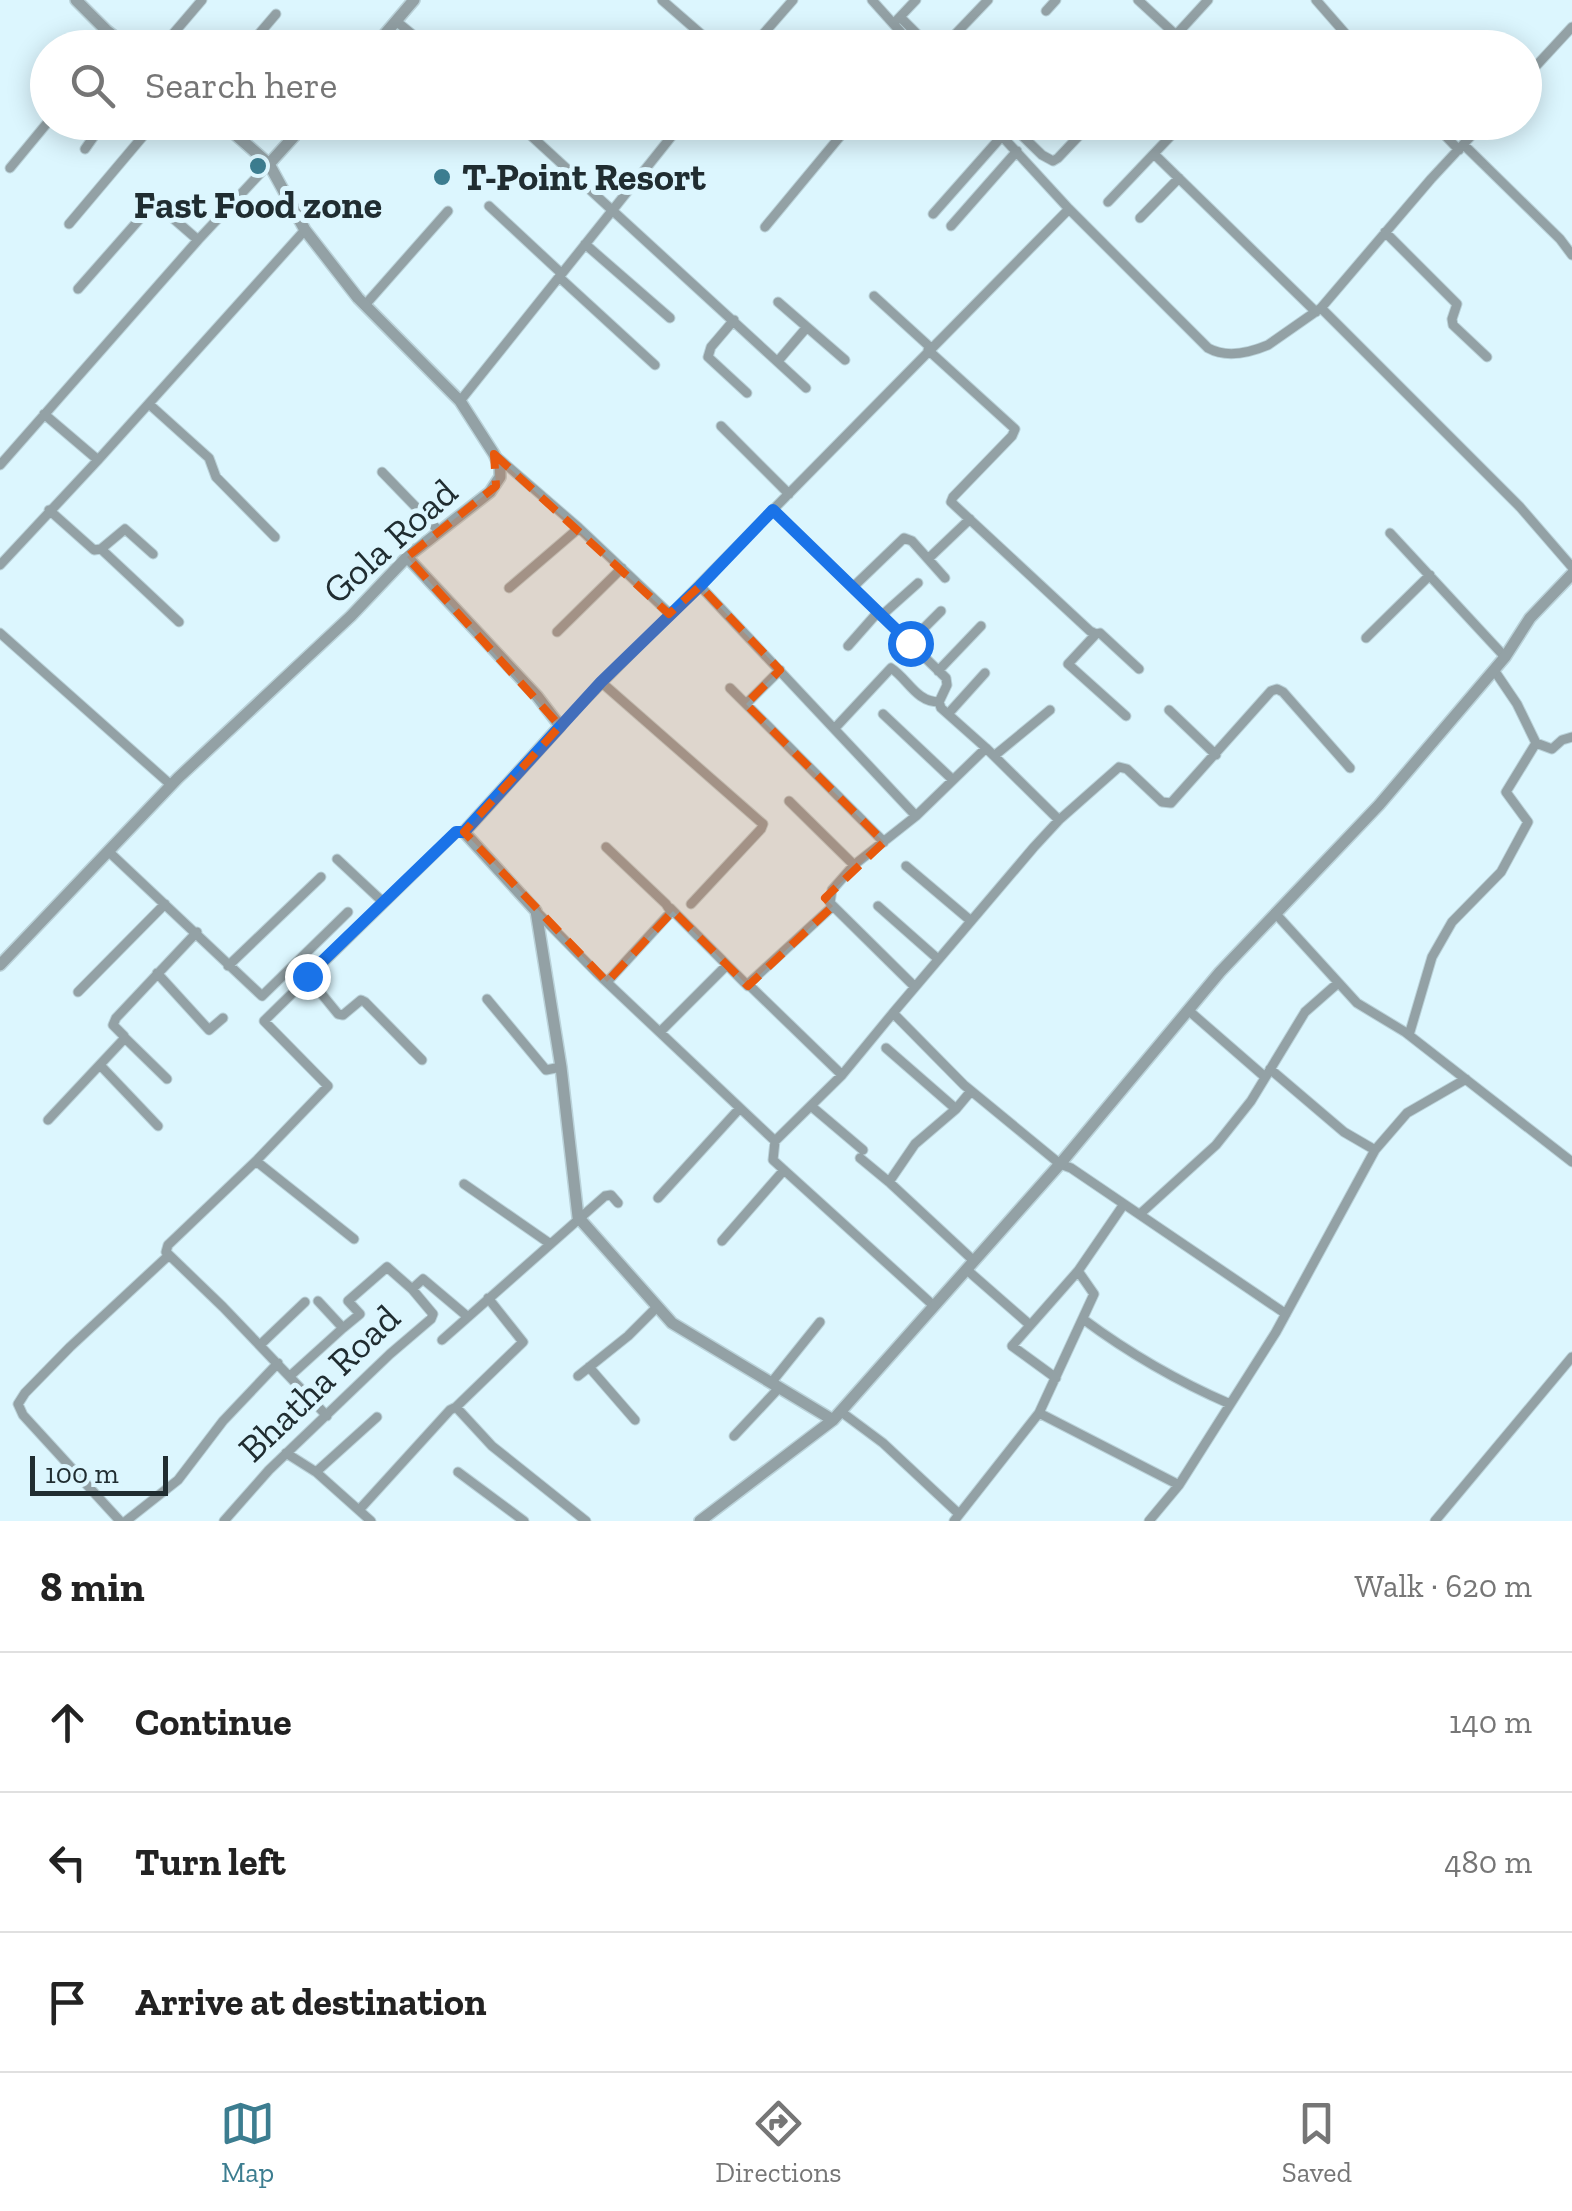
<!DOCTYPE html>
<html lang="en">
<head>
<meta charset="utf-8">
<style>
  body { margin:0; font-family:"Zilla Slab",serif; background:#f6f6f6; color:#222 }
  .scale { position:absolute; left:30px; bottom:25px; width:138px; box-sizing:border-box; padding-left:10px; border:5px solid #202d31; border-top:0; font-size:28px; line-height:35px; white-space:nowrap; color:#202d31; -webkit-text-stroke:8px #dcf6fe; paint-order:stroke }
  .stop { position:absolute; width:30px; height:30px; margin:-22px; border:8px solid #1a73e8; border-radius:50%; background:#fff }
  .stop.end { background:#1a73e8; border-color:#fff; box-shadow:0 2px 10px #0008 }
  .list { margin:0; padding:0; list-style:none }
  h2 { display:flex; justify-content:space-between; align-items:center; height:130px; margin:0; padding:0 40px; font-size:42px }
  h2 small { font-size:32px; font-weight:400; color:#767676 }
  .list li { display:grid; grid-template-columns:65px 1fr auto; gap:30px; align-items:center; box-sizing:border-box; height:140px; padding:0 40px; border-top:2px solid #e0e0e0 }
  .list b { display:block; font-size:38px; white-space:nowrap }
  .list em { font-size:32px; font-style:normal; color:#767676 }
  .icon { flex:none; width:55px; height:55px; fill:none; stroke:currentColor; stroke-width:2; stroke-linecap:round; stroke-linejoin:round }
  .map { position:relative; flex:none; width:1572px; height:1521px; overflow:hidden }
  .search { position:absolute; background:#fff; box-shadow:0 5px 25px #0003; left:30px; right:30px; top:30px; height:110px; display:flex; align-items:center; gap:25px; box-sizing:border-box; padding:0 35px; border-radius:55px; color:#767676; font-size:38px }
  .sheet { height:550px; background:#fff }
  nav { display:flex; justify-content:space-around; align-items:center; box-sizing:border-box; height:140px; border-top:2px solid #e0e0e0; background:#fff; font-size:28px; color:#767676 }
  nav a { display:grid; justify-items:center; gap:5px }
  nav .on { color:#3c7d90 }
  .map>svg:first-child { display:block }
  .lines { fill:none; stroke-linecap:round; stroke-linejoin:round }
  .minor-casing { stroke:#bad2d9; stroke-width:11 }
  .tertiary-casing { stroke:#bad2d9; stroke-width:14 }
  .minor { stroke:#93a1a5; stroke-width:9 }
  .tertiary { stroke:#93a1a5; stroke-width:11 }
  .route { stroke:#1a73e8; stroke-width:12 }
  .marked { fill:#e8590c; fill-opacity:0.2; stroke:#e8590c; stroke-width:8; stroke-dasharray:20 12; stroke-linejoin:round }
  .poi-dot { fill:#3c7d90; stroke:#dcf6fe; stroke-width:4 }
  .labels { text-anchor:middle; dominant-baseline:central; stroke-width:10; stroke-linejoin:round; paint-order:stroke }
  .poi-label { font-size:38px; font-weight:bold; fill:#202d31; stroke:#dcf6fe; text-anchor:start }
  .street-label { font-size:38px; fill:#202d31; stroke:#dcf6fe }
</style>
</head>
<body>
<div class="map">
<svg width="1572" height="1521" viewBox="0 0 1572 1521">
  <rect width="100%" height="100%" fill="#dcf6fe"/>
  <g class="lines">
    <defs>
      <path id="minor" d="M662,0L717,48
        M872,0L915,48
        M1138,0L1176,35
        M1316,0L1358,48
        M1046,11L1056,0
        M900,17L931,48
        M897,20L916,0
        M396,21L429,48
        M99,48L111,34
        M161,48L202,0
        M247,48L276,14
        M751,48L793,0
        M942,48L988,0
        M1164,48L1208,0
        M1524,79L1572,27
        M516,122L806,388
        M989,122L1069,209L1208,348C1226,358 1249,353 1268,345L1321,308L1431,179L1484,122
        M1008,122L1042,155L1053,161L1058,158L1092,122
        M1432,122L1459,150
        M792,123V122
        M1464,145L1560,239L1572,255
        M85,149L104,122
        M1154,154L1316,312
        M10,168L48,122
        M1108,202L1184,122
        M489,206L561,273
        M933,214L1002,136
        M1140,218L1179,178
        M69,224L155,122
        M951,226L1017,151
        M765,227L852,122
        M1385,232L1457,304L1452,319L1453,325L1487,357
        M585,244L670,318
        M559,277L655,365
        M78,289L152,205L160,207L198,240
        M874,296L931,348
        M778,302L845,360
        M365,305L448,211
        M1321,308L1520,507L1572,567
        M734,320L711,347L708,357L747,393
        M928,350L1015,429L1012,436L953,497L951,502L1090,631L1096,634L1100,633L1139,669
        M778,361L807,327
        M460,401L683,122
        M149,404L209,458L216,477L275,537
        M44,414L98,460
        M721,426L789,494
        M496,456L579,528L670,614
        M0,465L198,240L269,164
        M382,472L440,532
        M49,510L94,550L101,549L125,529L153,554
        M773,510L946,678L947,685L939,702L941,708L986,748L1059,820
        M1390,533L1505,657
        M101,549L179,622
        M928,559L970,519
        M0,565L98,460L305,230
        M700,586L916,816
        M853,587L904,538L912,541L945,578
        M509,588L579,528
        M881,616L918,583
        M557,632L622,568
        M0,633L171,785
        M1096,634L1068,664L1126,716
        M1366,638L1430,575
        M909,643L941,611
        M848,646L878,612
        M938,671L981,626
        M601,682L763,824L761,829L691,904
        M730,688L884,842
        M746,704L780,670
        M1169,710L1216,755
        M883,714L953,780
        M948,714L985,673
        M560,726L1069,209
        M835,728L891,668C908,679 916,702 939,702
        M1536,743L1552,749L1562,740L1572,737
        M994,756L1050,710
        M789,801L854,865
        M606,847L666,904L671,912L607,982
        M108,851L262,996L348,912
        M337,859L383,902
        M906,866L971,921
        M833,906L748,984L842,1075
        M878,906L938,959
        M670,908L748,986
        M537,912L597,973L775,1141L842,1075L893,1013L964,1085L1060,1164L1071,1168L1124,1204L1286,1314
        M1275,913L1357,1003L1405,1032L1572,1162
        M228,966L321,877
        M157,973L209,1030L223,1018
        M307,976L338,1014L343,1015L361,1000L365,1002L422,1060
        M915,987L830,903L832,890L854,865L916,816L986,748
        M78,992L165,904
        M487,999L546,1070L561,1067
        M1188,1010L1265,1077
        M893,1013L1034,847L1059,820L1119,767L1127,769L1162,802L1171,803L1271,691L1277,689L1283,692L1350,768
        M660,1032L727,965
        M1409,1035L1432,957L1452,922L1501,872L1528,822L1506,792L1536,743L1517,704L1494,670
        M124,1037L167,1079
        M886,1048L956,1109
        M100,1065L158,1126
        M1270,1069L1344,1132L1375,1150
        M811,1106L863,1150
        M48,1120L123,1040L124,1036L113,1025L116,1018L197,932
        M775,1141L773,1160L934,1306
        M860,1158L889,1182L974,1261
        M256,1161L354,1239
        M889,1182L915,1144L956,1109L971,1091
        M464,1184L549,1243
        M658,1198L740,1108
        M1140,1214L1216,1145L1251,1101L1305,1012L1338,983
        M722,1241L784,1170
        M966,1269L1030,1325
        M412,1289L423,1279L468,1317
        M1083,1319C1130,1354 1177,1381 1230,1404
        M442,1340L605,1196L611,1195L618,1203
        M260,1345L305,1302
        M589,1367L635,1420
        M290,1376L343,1328L318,1301
        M578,1376L628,1336L657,1307
        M1056,1378L1012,1346L1078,1271
        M771,1383L820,1322
        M456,1407L523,1342L488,1298
        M840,1411L883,1443L959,1514
        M1039,1413L1094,1294L1078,1271L1124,1204
        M327,1416L223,1307L166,1252L168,1245L256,1161L328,1086L264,1021L457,832H464
        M734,1436L779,1388
        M286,1453L316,1472L371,1521
        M316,1472L377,1417
        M458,1472L524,1521
        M359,1510L450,1410L456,1407L492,1446L586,1521
        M120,1521L23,1415L18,1404L25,1393L70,1347L168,1256
        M126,1521L178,1480L223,1421L278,1363
        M224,1521L269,1470L390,1354L431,1319L433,1314L412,1289L387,1267L348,1301L360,1314L343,1328
        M954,1521L1039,1413L1179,1485
        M1149,1521L1179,1485L1276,1332L1375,1150L1407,1113L1466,1079
        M1435,1521L1572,1357"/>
      <path id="tertiary" d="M76,0L106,30L129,48
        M373,48L414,0
        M221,122L269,164
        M407,557L537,696L560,726L464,832L536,911L561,1067L578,1217L672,1323L833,1420
        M0,965L178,778L351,616L407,557L490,492L500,477V467L494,454L460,401L358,298L305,230L269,164L307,122
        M700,1521L833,1420L1060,1164L1220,972L1379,805L1505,657L1530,618L1572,574"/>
    </defs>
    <use href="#minor" class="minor-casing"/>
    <use href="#tertiary" class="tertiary-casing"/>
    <use href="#minor" class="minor"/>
    <use href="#tertiary" class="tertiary"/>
  </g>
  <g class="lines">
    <path class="route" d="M307,976L456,832H464L601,682L700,586L773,510L910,643"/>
  </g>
  <path class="marked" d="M494,454L669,614L700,586L780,670L746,704L884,842L825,898L833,906L748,986L673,911L607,982L464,832L560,726L407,557L496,486Z"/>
  <g class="poi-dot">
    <circle cx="258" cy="166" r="10"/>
    <circle cx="442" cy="177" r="10"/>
  </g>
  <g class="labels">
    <g class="poi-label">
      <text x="462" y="177">T-Point Resort</text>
      <text x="258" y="205" text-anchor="middle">Fast Food zone</text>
    </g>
    <g class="street-label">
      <text transform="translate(390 541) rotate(-42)">Gola Road</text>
      <text transform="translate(319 1383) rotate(-44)">Bhatha Road</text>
    </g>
  </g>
</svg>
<div class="scale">100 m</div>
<div class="stop" style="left:910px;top:643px"></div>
<div class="stop end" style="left:307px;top:976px"></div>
<div class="search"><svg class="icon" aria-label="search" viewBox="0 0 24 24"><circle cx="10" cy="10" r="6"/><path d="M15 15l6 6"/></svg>Search here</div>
</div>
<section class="sheet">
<h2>8 min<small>Walk · 620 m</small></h2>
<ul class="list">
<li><svg class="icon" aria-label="ahead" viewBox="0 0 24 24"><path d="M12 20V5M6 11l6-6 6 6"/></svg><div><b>Continue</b></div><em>140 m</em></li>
<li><svg class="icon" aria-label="left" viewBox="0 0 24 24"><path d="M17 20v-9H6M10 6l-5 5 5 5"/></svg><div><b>Turn left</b></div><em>480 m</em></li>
<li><svg class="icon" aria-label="arrive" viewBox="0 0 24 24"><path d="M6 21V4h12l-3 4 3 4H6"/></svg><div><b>Arrive at destination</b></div></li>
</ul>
</section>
<nav>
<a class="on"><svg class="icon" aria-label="map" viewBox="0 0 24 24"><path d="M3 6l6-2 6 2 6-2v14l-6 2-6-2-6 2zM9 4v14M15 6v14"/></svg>Map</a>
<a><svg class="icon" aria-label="directions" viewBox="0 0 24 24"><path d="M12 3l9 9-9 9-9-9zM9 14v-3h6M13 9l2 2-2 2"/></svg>Directions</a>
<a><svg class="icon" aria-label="saved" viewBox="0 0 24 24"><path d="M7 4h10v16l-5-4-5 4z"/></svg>Saved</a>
</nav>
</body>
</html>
